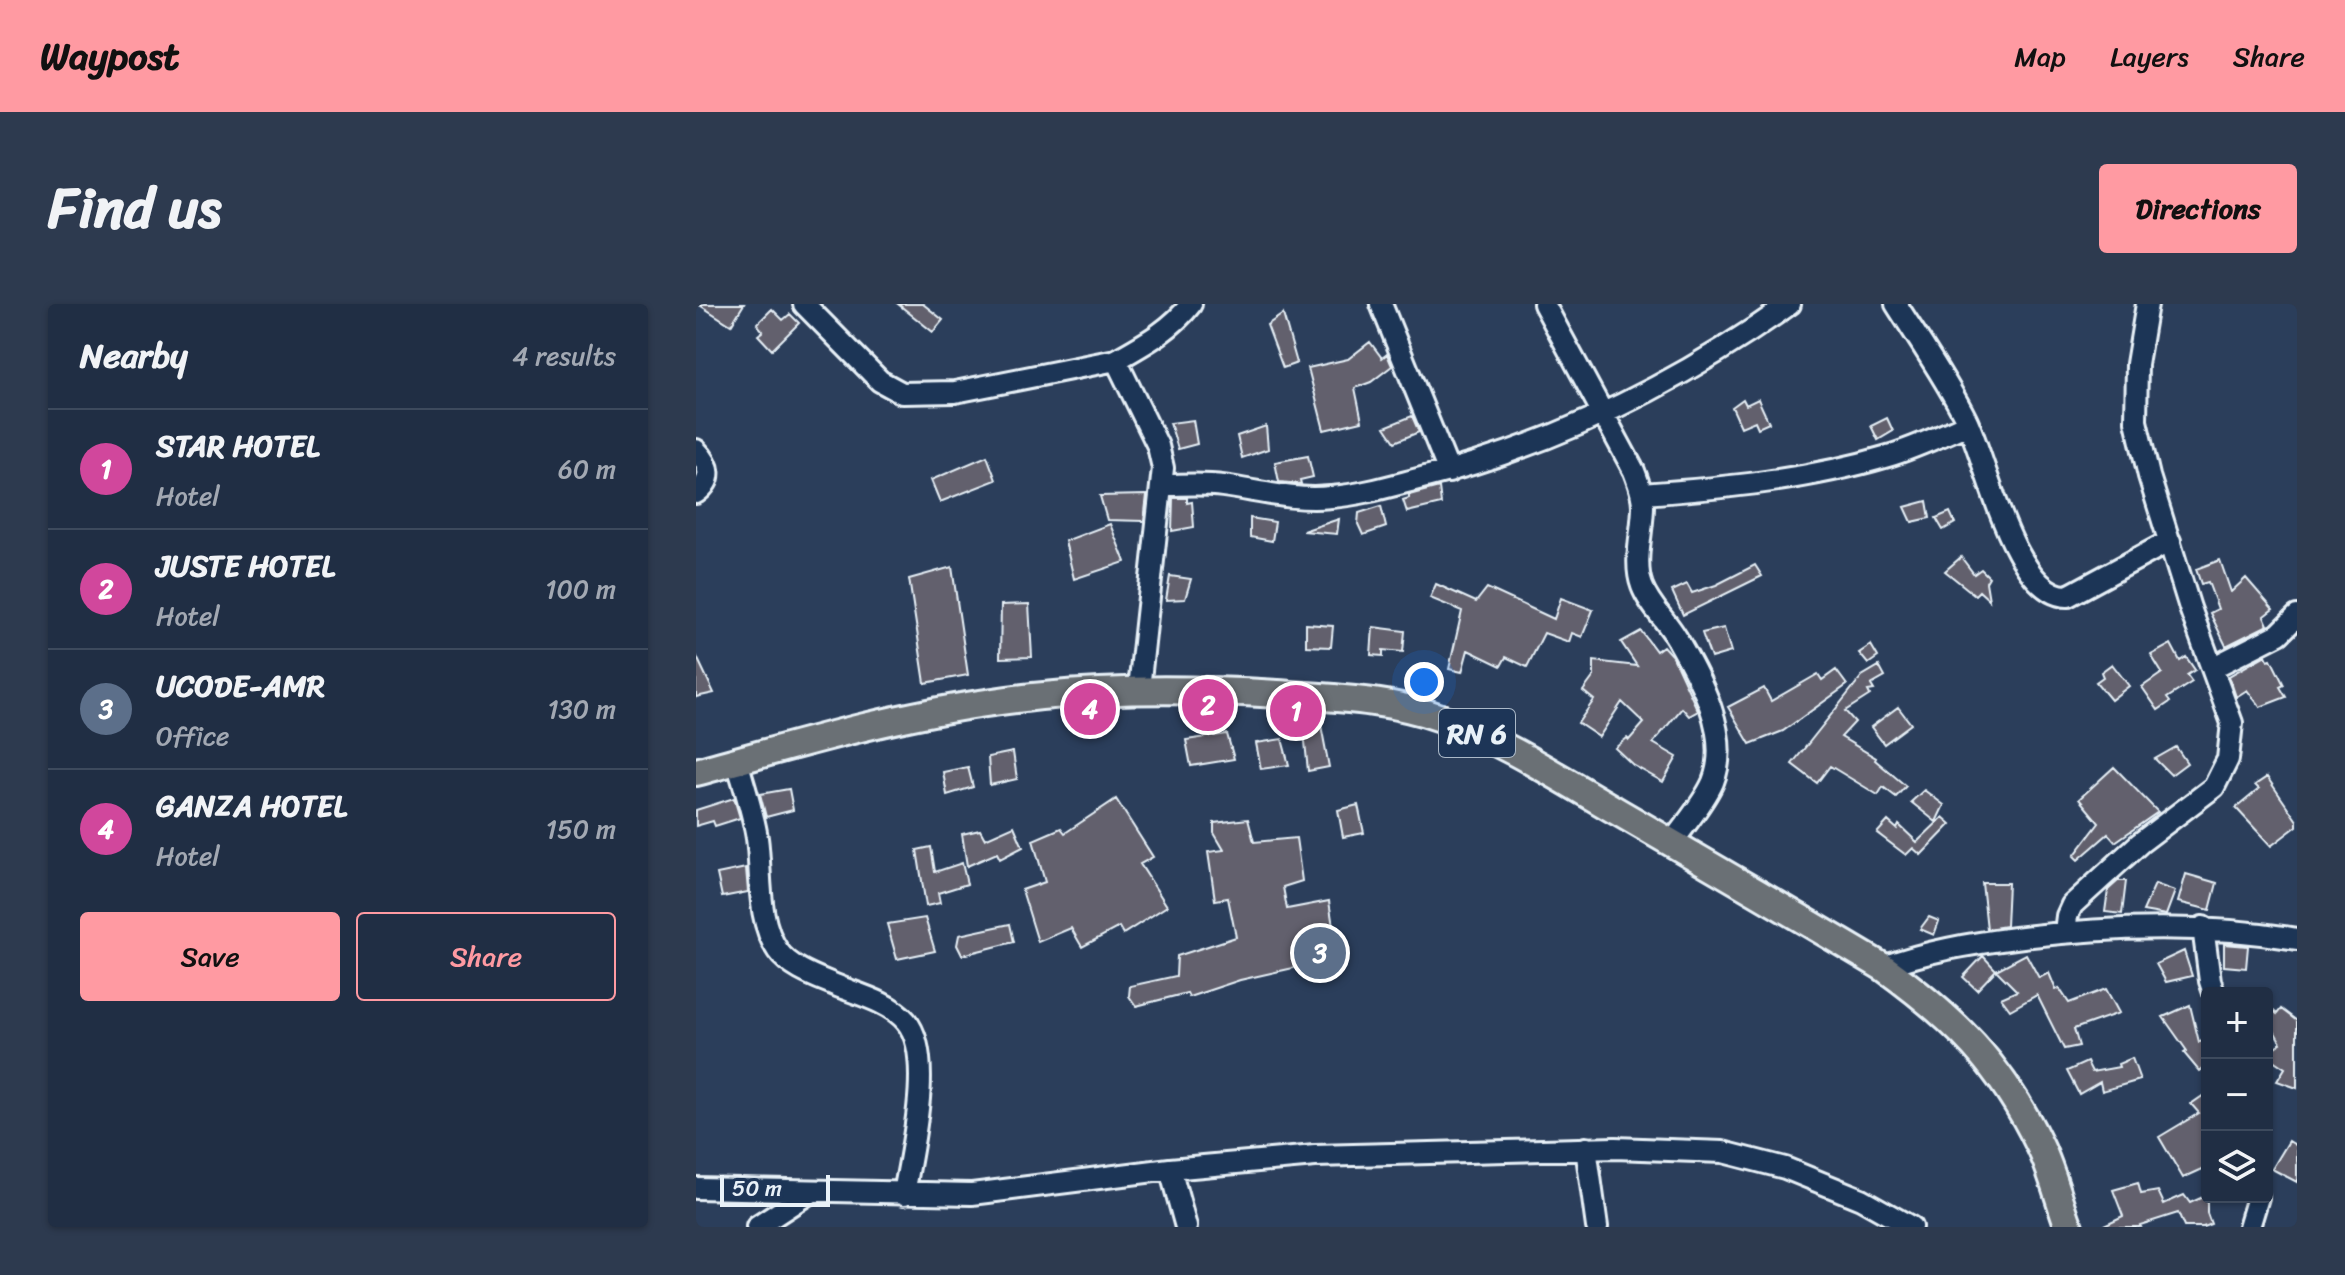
<!DOCTYPE html>
<html lang="en">
<head>
<meta charset="utf-8">
<style>
  body { margin:0; font-family:Sriracha,sans-serif; background:#2d3a4f; color:#f1f3f6 }
  .controls { position:absolute; right:24px; bottom:24px; display:grid; overflow:hidden; border-radius:8px; box-shadow:0 2px 6px #0004 }
  .controls button { width:72px; height:72px; display:grid; place-items:center; padding:0; border:0; border-bottom:2px solid #3d4a5d; background:#202e44; color:#f1f3f6; font:40px sans-serif }
  .scale { position:absolute; left:24px; bottom:20px; width:110px; box-sizing:border-box; padding-left:8px; border:4px solid #e8f1f8; border-top:0; font-size:22px; line-height:28px; white-space:nowrap; color:#e8f1f8; -webkit-text-stroke:6px #1d3557; paint-order:stroke }
  .you { position:absolute; left:728px; top:378px; width:28px; height:28px; margin:-20px; border:6px solid #fff; border-radius:50%; background:#1a73e8; box-shadow:0 0 0 12px #1a73e833 }
  .badge { display:grid; place-items:center; width:52px; height:52px; border-radius:50%; background:#ff9aa2; color:#fff; font-size:26px; font-weight:700 }
  .pin { position:absolute; translate:-50% -50%; border:4px solid #fff; box-shadow:0 2px 8px #0006 }
  .list { margin:0; padding:0; list-style:none }
  h2 { display:flex; justify-content:space-between; align-items:center; height:104px; margin:0; padding:0 32px; font-size:34px }
  h2 small { font-size:26px; font-weight:400; color:#a2a8b2 }
  .list li { display:grid; grid-template-columns:52px 1fr auto; gap:24px; align-items:center; box-sizing:border-box; height:120px; padding:0 32px; border-top:2px solid #3d4a5d }
  .list b { display:block; font-size:30px; white-space:nowrap }
  .list p { margin:0; font-size:26px; white-space:nowrap; color:#a2a8b2 }
  .list em { font-size:26px; font-style:normal; color:#a2a8b2 }
  .actions { display:flex; gap:16px; padding:24px 32px }
  .actions a { flex:1; padding:18px 0; border:2px solid #ff9aa2; border-radius:8px; text-align:center; font-size:28px; color:#ff9aa2 }
  .actions .main { background:#ff9aa2; color:#111 }
  .icon { flex:none; width:44px; height:44px; fill:none; stroke:currentColor; stroke-width:2; stroke-linecap:round; stroke-linejoin:round }
  .map { position:relative; flex:none; width:1601px; height:923px; overflow:hidden; border-radius:8px }
  header { display:flex; align-items:center; gap:48px; box-sizing:border-box; height:112px; padding:0 40px; background:#ff9aa2; color:#111 }
  header strong { font-size:38px }
  nav { display:flex; gap:44px; margin-inline-start:auto; font-size:28px }
  .intro { display:flex; align-items:center; justify-content:space-between; box-sizing:border-box; height:192px; padding:0 48px }
  h1 { margin:0; font-size:56px }
  .button { padding:20px 36px; border-radius:8px; background:#ff9aa2; color:#111; font-size:28px; font-weight:700 }
  main { display:flex; gap:48px; padding:0 48px }
  aside { flex:1; background:#202e44; border-radius:8px; box-shadow:0 2px 6px #0004 }
  .map>svg:first-child { display:block }
  .building { fill:#62616d; stroke:#e8f1f8; stroke-width:2 }
  .lines { fill:none; stroke-linecap:round; stroke-linejoin:round }
  .minor-casing { stroke:#e8f1f8; stroke-width:26 }
  .major-casing { stroke:#e8f1f8; stroke-width:32 }
  .minor { stroke:#1d3557; stroke-width:20 }
  .major { stroke:#6b7074; stroke-width:26 }
  .labels { text-anchor:middle; dominant-baseline:central; stroke-width:6; stroke-linejoin:round; paint-order:stroke }
  .shield { fill:#1d3557; stroke:#abb9c8; stroke-width:2 }
  .shield-label { font-size:28px; font-weight:bold; fill:#e8f1f8 }
</style>
</head>
<body>
<header>
<strong>Waypost</strong>
<nav><a>Map</a><a>Layers</a><a>Share</a></nav>
</header>
<div class="intro"><h1>Find us</h1><a class="button">Directions</a></div>
<main>
<aside>
<h2>Nearby<small>4 results</small></h2>
<ul class="list">
<li><span class="badge" style="background:#d1479c">1</span><div><b>STAR HOTEL</b><p>Hotel</p></div><em>60 m</em></li>
<li><span class="badge" style="background:#d1479c">2</span><div><b>JUSTE HOTEL</b><p>Hotel</p></div><em>100 m</em></li>
<li><span class="badge" style="background:#5c6f8a">3</span><div><b>UCODE-AMR</b><p>Office</p></div><em>130 m</em></li>
<li><span class="badge" style="background:#d1479c">4</span><div><b>GANZA HOTEL</b><p>Hotel</p></div><em>150 m</em></li>
</ul>
<div class="actions"><a class="main">Save</a><a>Share</a></div>
</aside>
<div class="map">
<svg width="1601" height="923" viewBox="0 0 1601 923">
  <rect width="100%" height="100%" fill="#2b3e5b"/>
  <filter id="ink" filterUnits="userSpaceOnUse"><feTurbulence type="fractalNoise" baseFrequency=".0125" numOctaves="2"/><feDisplacementMap in="SourceGraphic" scale="16" xChannelSelector="R" yChannelSelector="G"/><feConvolveMatrix kernelMatrix="1 2 1 2 8 2 1 2 1" color-interpolation-filters="sRGB"/></filter>
  <g filter="url(#ink)">
    <path class="building" d="M2,0H48L35,21Z
      M202,0H227L247,16L237,28Z
      M76,5L87,16L94,10L103,19L76,46L62,31L67,27L61,20Z
      M587,10L601,59L587,64L571,21Z
      M674,38L686,54L691,50L696,62L675,78L659,84L666,117L628,126L612,64L652,55Z
      M1047,95L1050,101L1062,95L1073,119L1062,124L1059,117L1045,123L1036,103Z
      M716,112L723,128L699,138L689,123Z
      M1191,114L1197,127L1182,136L1175,122Z
      M497,116L501,140L482,145L474,119Z
      M570,122L572,145L546,154L541,132Z
      M291,152L300,176L244,198L235,176Z
      M612,152L617,173L604,176L605,180L583,178L579,158Z
      M743,183L745,200L711,208L707,196L713,194V191Z
      M451,191L448,217L411,216L404,192Z
      M477,194H491V199L496,198L498,223L476,227Z
      M1231,197L1234,214L1216,218L1209,203Z
      M685,202L690,223L667,231L662,220L663,209Z
      M1254,208L1259,219L1247,226L1240,214Z
      M554,214L579,218L576,237L554,233Z
      M643,215L641,230L607,227Z
      M414,220L429,258L378,275L369,237Z
      M1265,253L1278,270L1285,265L1293,273L1290,278L1293,296L1283,287L1279,291L1249,267Z
      M1524,256L1535,288L1550,274L1577,305L1568,312L1572,321L1530,342L1514,309L1522,305L1512,278L1505,280L1500,265Z
      M1059,261L1066,272L987,311L976,287L991,280L996,289L1020,281Z
      M256,263L272,371L229,379L213,275Z
      M474,272L495,275L489,295L470,296Z
      M740,280L780,298L791,284L858,315L865,294L897,306L886,333L876,329L873,338L848,329L831,363L810,353L805,362L772,346L766,368L753,365L766,307L734,294Z
      M333,300L336,353L304,354L305,301Z
      M610,320L637,322L635,343L610,342Z
      M677,323L709,327L707,348L687,346V352L675,351Z
      M1028,324L1035,348L1015,354L1006,329Z
      M945,327L960,347L967,342L977,353L1002,407L993,412L986,404L957,439L981,453L967,478L937,461L919,444L931,434L933,436L948,419L926,398L903,433L882,419L898,396L887,387L898,372V357L941,362L925,338Z
      M1475,340L1484,357L1490,353L1499,366L1491,371L1496,378L1471,394L1474,398L1462,406L1446,383L1466,369L1455,351Z
      M1175,341L1182,353L1172,360L1163,349Z
      M0,351L18,389L0,393Z
      M1570,351L1572,356L1575,355L1588,381L1584,383L1590,393L1564,403L1551,386L1540,393L1533,372Z
      M1416,360L1433,382L1415,396L1400,378L1407,373L1405,368Z
      M1183,362L1189,373L1175,381L1178,386L1172,387L1174,391L1149,407L1159,418L1145,433L1180,454L1179,456L1210,482L1200,493L1187,483L1182,491L1134,462L1121,479L1096,460L1166,372Z
      M1140,366L1151,381L1087,427L1054,440L1032,403L1068,384L1075,397L1122,370L1126,376Z
      M1202,403L1215,420L1188,440L1175,423Z
      M624,416L633,463L612,467L607,418Z
      M531,430L538,455L495,462L490,436Z
      M586,435L593,461L565,465L560,439Z
      M1480,443L1491,459L1475,471L1459,455Z
      M317,448L321,475L294,481L292,453Z
      M272,463L277,483L251,491L247,468Z
      M1418,463L1462,508L1419,538L1412,530L1382,556L1378,552L1403,519L1383,495Z
      M1571,473L1601,517V522L1575,542L1540,504L1563,485L1559,481Z
      M93,485L97,506L70,513L64,490Z
      M1228,486L1248,501L1240,518L1215,498Z
      M38,494L44,514L19,522L17,517L0,522V506Z
      M420,495L457,553L444,560L471,602L427,630L423,623L386,643L375,624L342,638L326,586L349,578L337,536L365,524L369,529Z
      M662,501L668,529L647,533L642,506Z
      M1247,513L1255,520L1225,551L1217,544L1210,551L1181,529L1192,517L1201,525L1203,521L1221,538Z
      M552,515L558,538L600,534L606,577L587,583L591,605L633,597L642,654L544,676L493,693L491,689L440,702L433,692L434,682L480,672L481,652L540,633L532,594L519,596L512,548L528,546L518,529V519Z
      M318,522L327,543L304,555L301,549L271,562L266,530L284,526L289,535Z
      M235,543L239,568L266,559L271,580L242,589L244,599L230,602L221,546Z
      M50,564L52,588L26,593L21,570Z
      M1490,570L1521,579L1514,606L1482,598Z
      M1422,577H1430L1426,610L1409,608L1412,586Z
      M1286,579H1312L1310,622L1291,625Z
      M1459,580L1479,587L1470,611L1447,607Z
      M1233,613L1243,617L1238,631L1224,625Z
      M229,614L239,647L201,655L191,620Z
      M314,620L318,638L266,651L261,641L263,631Z
      M1528,640L1552,642L1550,664L1528,662Z
      M1488,647L1496,672L1470,678L1460,660Z
      M1330,650L1343,674L1353,669L1360,686L1363,684L1373,699L1410,685L1423,709L1378,725L1383,742L1368,745L1341,691L1314,706L1305,694L1321,687L1300,666Z
      M1287,652L1300,666L1281,686L1267,673Z
      M1494,701L1503,738L1511,732V763L1503,767L1488,749L1491,747L1467,713Z
      M1571,701L1581,710L1585,705L1601,717V784L1581,777L1589,764L1571,752V748L1585,739L1577,725L1571,729Z
      M1436,754L1444,776L1406,787L1404,778L1383,790L1371,767L1391,758L1396,768L1423,763L1422,760Z
      M1511,789V863L1487,874L1463,833L1503,809L1495,800Z
      M1593,837L1601,842V878L1576,865Z
      M1442,879L1445,890L1462,887L1468,900L1488,891L1494,899L1511,891V909L1515,920L1507,923H1488L1482,909L1444,921L1445,923H1404L1427,912L1417,886Z"/>
    <g class="lines">
      <defs>
        <path id="minor" d="M108,0L184,77L206,89L259,88L420,56L462,142L467,164L443,385
          M685,0L753,168
          M848,0L938,167C942,178 947,189 947,202C947,227 937,258 946,282C953,301 970,316 980,333C1003,373 1036,430 1017,478C1008,499 989,520 976,539
          M1200,0C1224,38 1250,75 1270,115C1290,155 1318,293 1372,292L1474,237
          M420,56C448,40 475,26 495,0
          M0,146C15,161 18,176 0,189
          M466,181C487,181 507,179 527,182C563,187 598,197 635,193C663,191 691,183 718,176C854,143 980,81 1094,0
          M946,190C1029,184 1112,176 1192,152C1219,144 1246,131 1272,120
          M1516,364L1583,330L1601,312
          M41,457C48,482 57,508 61,534C66,569 60,615 82,647C94,664 120,673 139,681C161,690 194,698 210,717C239,751 215,848 208,890
          M1507,623L1514,677L1518,689
          M1369,628L1371,612L1376,601L1444,539L1518,483L1532,455L1536,419L1494,304L1453,172L1440,117L1441,60L1451,0
          M1187,663C1231,647 1273,640 1319,634C1413,622 1507,619 1601,635
          M890,844L901,923
          M474,865L490,923
          M0,884L276,890L474,865L619,852L919,844L1027,848L1089,864L1165,895L1215,923
          M61,923L116,887
          M1553,923L1562,893"/>
        <path id="major" d="M0,468C96,442 192,413 290,399C388,384 484,384 582,390C636,394 693,395 745,414C807,437 867,476 924,509C1012,560 1100,611 1187,663C1259,715 1305,760 1344,842C1356,867 1363,896 1373,923"/>
      </defs>
      <use href="#minor" class="minor-casing"/>
      <use href="#major" class="major-casing"/>
      <use href="#minor" class="minor"/>
      <use href="#major" class="major"/>
    </g>
  </g>
  <g class="labels">
    <rect class="shield" x="743" y="405" width="76" height="48" rx="6"/>
    <g class="shield-label">
      <text x="781" y="429">RN 6</text>
    </g>
  </g>
</svg>
<div class="controls">
<button>+</button>
<button>−</button>
<button><svg class="icon" aria-label="layers" viewBox="0 0 24 24"><path d="M12 4l9 5-9 5-9-5zM3 14l9 5 9-5"/></svg></button>
</div>
<div class="scale">50 m</div>
<div class="you"></div>
<div class="pin badge" style="left:600px;top:407px;background:#d1479c">1</div>
<div class="pin badge" style="left:512px;top:401px;background:#d1479c">2</div>
<div class="pin badge" style="left:624px;top:649px;background:#5c6f8a">3</div>
<div class="pin badge" style="left:394px;top:405px;background:#d1479c">4</div>
</div>
</main>
</body>
</html>
